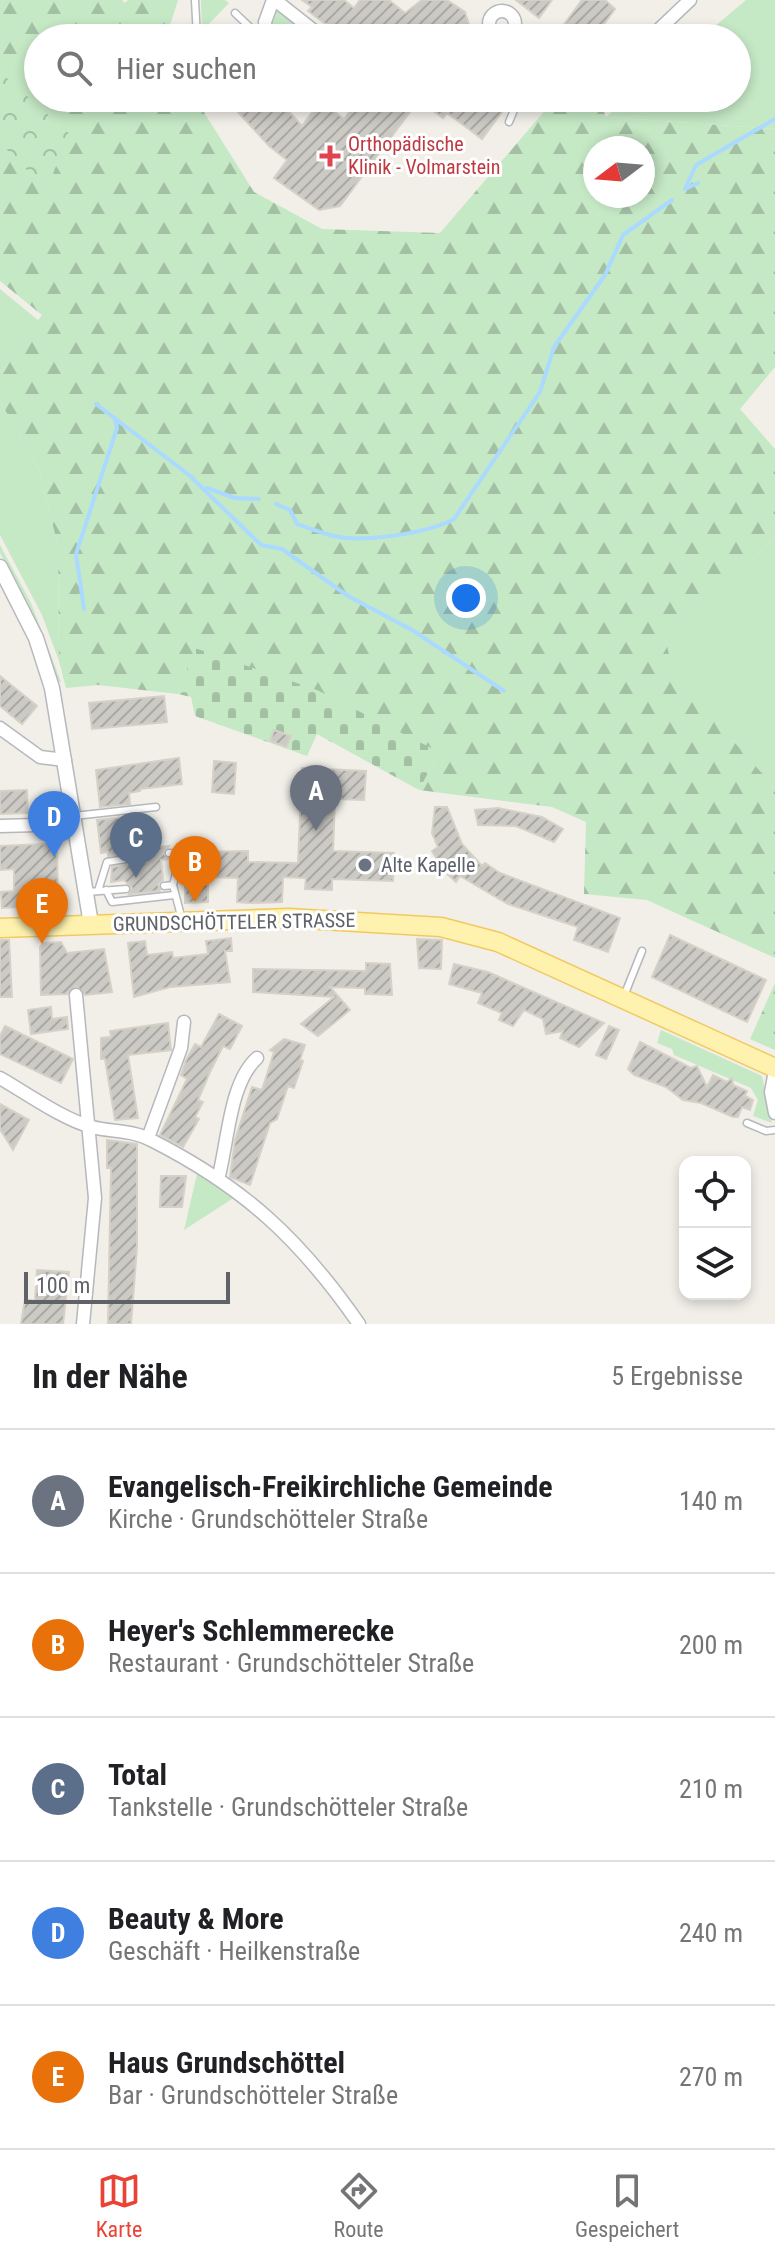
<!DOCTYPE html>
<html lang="de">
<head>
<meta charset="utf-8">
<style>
  body { margin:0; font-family:"Roboto Condensed",sans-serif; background:#f6f6f6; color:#202124 }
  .controls { position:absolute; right:24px; bottom:24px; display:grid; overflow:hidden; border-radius:16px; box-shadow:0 4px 12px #0003 }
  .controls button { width:72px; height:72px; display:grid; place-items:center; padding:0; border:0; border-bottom:2px solid #e0e0e0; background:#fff; color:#202124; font:40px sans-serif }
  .compass { position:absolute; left:583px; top:136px; width:72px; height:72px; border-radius:50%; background:#fff; box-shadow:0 4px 12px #0003; rotate:254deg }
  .scale { position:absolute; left:24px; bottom:20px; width:206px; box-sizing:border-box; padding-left:8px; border:4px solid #5f6368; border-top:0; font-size:22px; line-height:28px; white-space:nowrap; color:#5f6368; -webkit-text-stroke:6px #fff; paint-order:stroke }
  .you { position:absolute; left:466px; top:598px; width:28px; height:28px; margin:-20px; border:6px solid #fff; border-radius:50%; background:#1a73e8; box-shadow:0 0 0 12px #1a73e833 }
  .badge { display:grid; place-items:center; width:52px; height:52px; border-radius:50%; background:#ea4335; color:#fff; font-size:26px; font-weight:700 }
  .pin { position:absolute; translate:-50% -66px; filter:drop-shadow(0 2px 4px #0008) }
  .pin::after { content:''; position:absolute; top:42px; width:28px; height:24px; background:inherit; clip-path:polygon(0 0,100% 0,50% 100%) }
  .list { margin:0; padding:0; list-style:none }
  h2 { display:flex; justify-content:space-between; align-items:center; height:104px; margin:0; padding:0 32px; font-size:34px }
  h2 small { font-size:26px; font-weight:400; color:#757577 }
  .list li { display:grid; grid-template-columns:52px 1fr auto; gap:24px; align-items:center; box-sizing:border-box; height:144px; padding:0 32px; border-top:2px solid #e0e0e0 }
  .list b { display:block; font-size:30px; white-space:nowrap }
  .list p { margin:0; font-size:26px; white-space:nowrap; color:#757577 }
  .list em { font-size:26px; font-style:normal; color:#757577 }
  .icon { flex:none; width:44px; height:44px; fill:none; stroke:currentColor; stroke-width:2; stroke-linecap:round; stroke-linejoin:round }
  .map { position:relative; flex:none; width:775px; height:1324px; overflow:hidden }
  .search { position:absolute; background:#fff; box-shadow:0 4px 12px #0003; left:24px; right:24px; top:24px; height:88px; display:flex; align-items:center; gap:20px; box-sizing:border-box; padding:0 28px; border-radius:44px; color:#757577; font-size:30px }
  .sheet { height:824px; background:#fff }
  nav { display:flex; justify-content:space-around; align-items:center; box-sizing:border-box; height:112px; border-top:2px solid #e0e0e0; background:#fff; font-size:22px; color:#757577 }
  nav a { display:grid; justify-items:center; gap:4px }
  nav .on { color:#ea4335 }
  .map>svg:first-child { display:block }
  .grass { fill:#c5e8c5 }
  .forest { fill:url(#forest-firs); fill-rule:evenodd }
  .cemetery { fill:url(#cemetery-stones) }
  .park { fill:url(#park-crowns) }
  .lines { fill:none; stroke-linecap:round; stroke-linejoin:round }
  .stream { stroke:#aadaff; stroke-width:4 }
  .building { fill:url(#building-hatch); stroke:#d6d1c6; stroke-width:2 }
  .service-casing { stroke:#b5b8bc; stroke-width:9 }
  .minor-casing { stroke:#b5b8bc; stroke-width:15 }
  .tertiary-casing { stroke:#b5b8bc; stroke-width:17 }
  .primary-casing { stroke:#f2c960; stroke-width:21 }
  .service { stroke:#fff; stroke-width:6 }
  .minor { stroke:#fff; stroke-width:12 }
  .tertiary { stroke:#fff; stroke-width:14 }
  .primary { stroke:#fff2af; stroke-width:18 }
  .health-dot { fill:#e0444e; stroke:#fff; stroke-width:3 }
  .worship-dot { fill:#6b7280; stroke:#fff; stroke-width:3 }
  .labels { text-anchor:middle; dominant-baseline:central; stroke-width:6; stroke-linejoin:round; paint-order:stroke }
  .health-label { font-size:20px; fill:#be3a42; stroke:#fff; text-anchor:start }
  .worship-label { font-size:20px; fill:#5b616d; stroke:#fff; text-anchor:start }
  .street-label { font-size:20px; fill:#5f6368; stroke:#fff }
</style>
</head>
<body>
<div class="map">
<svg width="775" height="1324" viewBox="0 0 775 1324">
  <defs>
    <pattern id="forest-firs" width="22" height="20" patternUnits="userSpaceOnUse" patternTransform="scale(2)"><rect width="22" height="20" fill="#c5e8c5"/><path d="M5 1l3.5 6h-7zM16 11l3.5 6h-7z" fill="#a3c0a4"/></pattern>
    <pattern id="cemetery-stones" width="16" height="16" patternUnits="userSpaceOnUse" patternTransform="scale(2)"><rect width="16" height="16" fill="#c5e8c5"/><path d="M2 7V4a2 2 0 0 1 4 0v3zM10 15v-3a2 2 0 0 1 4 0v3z" fill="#a3c0a4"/></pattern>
    <pattern id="park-crowns" width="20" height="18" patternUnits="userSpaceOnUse" patternTransform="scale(2)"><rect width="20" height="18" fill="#c5e8c5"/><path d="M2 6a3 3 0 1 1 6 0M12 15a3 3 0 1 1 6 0" fill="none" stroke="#a3c0a4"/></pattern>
    <pattern id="building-hatch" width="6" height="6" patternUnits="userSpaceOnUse" patternTransform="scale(2)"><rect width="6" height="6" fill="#cccac5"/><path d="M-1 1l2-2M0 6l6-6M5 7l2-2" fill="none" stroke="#a9a8a4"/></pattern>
  </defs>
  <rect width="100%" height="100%" fill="#f1efe8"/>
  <path class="grass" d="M201,0H225L229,3L202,31Z
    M746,0H775V129L606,117L629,98H737V38H701Z
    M277,10H279L316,38H275L271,29Z
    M0,289L39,321L0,371Z
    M0,401L39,470L58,546L59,661L42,615L0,535Z
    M775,537V788L672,673L666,641Z
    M0,545L31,603L61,682L56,681L28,604L0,553Z
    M661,1030L762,1076L772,1123L753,1116L758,1100L751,1088L674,1055L672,1049L657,1043Z
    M198,1170L235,1197L184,1230Z"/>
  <path class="forest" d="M0,0H122L125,3L128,0H178L166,38H38V98H195L254,192L322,229L440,233L548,107L543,98H598L606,117L775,129V367L740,409L775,449V537L666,641L673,673L775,788V958L647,900L584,894L586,822L552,807L419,790L439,752L196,648L178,694L98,685L66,688L59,661L58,546L39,470L0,401V371L42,315L0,281ZM595,148H643V196H595Z
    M775,983V1050L750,1039Z"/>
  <path class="cemetery" d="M195,648L317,690L439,752L419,790L317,734L307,756L195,716L191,697L178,694Z"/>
  <path class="park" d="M0,72L73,137L75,144L55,168L50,183L42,185L0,143Z"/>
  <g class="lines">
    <path class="stream" d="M685,189L696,165L775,119
      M685,189L698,183
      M96,404L193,478
      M192,478L261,545L282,549L348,596L412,630L504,691
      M207,488L235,498L259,499
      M276,504L290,510L297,524C309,528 322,533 334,536C363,543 429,533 454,519L540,392L554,347L605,275L623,235L672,200
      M84,609L76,554L117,428L115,420"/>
  </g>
  <path class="building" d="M302,0H344L354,8L360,0H389L405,13L422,0H447L465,12L473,38H344L308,11L312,7Z
    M516,0H552L539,18Z
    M582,0H605L615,9L594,38H576L562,27Z
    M225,98H265L274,108L279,103L286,108L302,126L313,111L330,108L344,119L360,98H492L505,108L482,139L447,113L443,118L419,100L340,206L319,210L274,178L287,160L269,146Z
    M0,676L37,706L22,724L0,706Z
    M164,696L167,722L92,729L89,703Z
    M274,730L291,736L286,747L270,741Z
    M179,758L182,784L140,789V791L129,793L130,804L100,807L96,770Z
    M214,761L236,763L234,794L212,792Z
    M302,768L366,771L364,800L335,799L333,851L394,853L393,881L332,879V890L305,889L306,878L283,877L282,902L250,903L237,902L238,878L208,877V902L185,903V886H196L195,852L248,851V862L298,863Z
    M27,790L28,813L0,814V791Z
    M435,807H447L462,844L482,866L485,863L500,873L620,918L608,952L574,940L578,927L508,904L460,876L456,882L444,871L432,851L438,847L432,833Z
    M498,808L542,817L563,829L554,842L516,826L478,825L475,810Z
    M132,816L136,849L169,846L163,853L170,859L161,860L163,880L158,884L160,891L129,894L132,888L124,880L111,882L112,867L147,862L151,854L145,850L108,856V852L101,853L97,820Z
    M44,844L57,845L58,905L2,908L1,892L14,891V869L0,870V846Z
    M670,935L766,980L747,1022L652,977Z
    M231,938L232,951H225L230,982L170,987L134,997L128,943L145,941L147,955L172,952L173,958L208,954L206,941Z
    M417,939L442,940L441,969L419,968Z
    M0,940H9L12,997H0Z
    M61,942L67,953L104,949L112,992L85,995L76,986L67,994L41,995L40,947L43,943Z
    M366,963L390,964L392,995L365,994V988L330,987L350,1010L318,1036L301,1024L334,997L253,992V969L366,971Z
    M454,964L488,972L604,1023L579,1047L560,1038L563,1031L546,1034L543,1019L524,1010L513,1026L499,1020L502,1013L478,1003L482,993L449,984Z
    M51,1007L52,1019L67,1017L68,1029L31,1034L28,1010Z
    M219,1014L242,1026L230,1049L223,1046L210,1072L198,1100L203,1102L195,1117L199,1119L183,1147L160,1135L187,1079L181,1075L186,1060L195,1044L201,1047Z
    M168,1023L171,1050L128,1055L138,1118L115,1120L105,1059H101V1038L111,1037L110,1031Z
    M5,1026L73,1059L61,1083L0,1054V1036Z
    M609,1026L619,1030L606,1059L596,1055Z
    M284,1039L305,1045L300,1060L303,1061L294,1088L288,1086L277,1119L270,1123L250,1185L230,1177L235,1140L252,1087L262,1090L274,1052L270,1050Z
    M640,1042L691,1068L697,1066L707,1087L713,1075L727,1082L732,1078L733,1085L747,1091L745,1096L753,1100L750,1110L742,1107L738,1117H733L701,1103L683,1100L666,1087L634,1075L628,1069Z
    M0,1104L29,1120L13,1150L0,1129Z
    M107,1140L137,1144V1247L131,1324H108L111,1168H107Z
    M161,1176H186L182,1207H160Z
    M37,1270L69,1272L63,1324H21L25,1299L35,1301Z"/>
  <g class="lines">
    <defs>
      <path id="service" d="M195,0L197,38
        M235,13L256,33H265
        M201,38L211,29
        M509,122L519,98
        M74,816L156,807
        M169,853L181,854L173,885
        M164,886L173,885L182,920
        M106,890L112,902L174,895
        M98,891L107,862L145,856
        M87,892L126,889
        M624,996L642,951
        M747,1123L766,1131L775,1130"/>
      <path id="minor" d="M275,0L323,38
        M489 24a13 13 0 1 1 26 0a13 13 0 1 1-26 0Z
        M267,38L265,22L273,0
        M650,38L690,0
        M0,728L40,757L65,760
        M0,826L75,824
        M76,995L95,1198L83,1324
        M775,1071L771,1092L775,1113
        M0,1078C26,1093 64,1120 92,1127C111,1132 133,1130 151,1140C244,1187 300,1239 359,1324
        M148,1138L181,1048L184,1022
        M218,1179C228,1144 229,1083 257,1058"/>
      <path id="tertiary" d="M0,567L36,638L52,688L91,924"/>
      <path id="primary" d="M0,928L289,918L441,927L498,942L775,1068"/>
    </defs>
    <use href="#service" class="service-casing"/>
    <use href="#minor" class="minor-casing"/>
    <use href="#tertiary" class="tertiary-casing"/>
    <use href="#primary" class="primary-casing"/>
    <use href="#service" class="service"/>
    <use href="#minor" class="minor"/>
    <use href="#tertiary" class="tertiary"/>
    <use href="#primary" class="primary"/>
  </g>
  <path class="health-dot" d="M326 144h8v8h8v8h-8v8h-8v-8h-8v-8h8z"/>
  <circle class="worship-dot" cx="365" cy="865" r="8"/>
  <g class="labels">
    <g class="health-label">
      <text x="348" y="144">Orthopädische<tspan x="348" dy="23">Klinik - Volmarstein</tspan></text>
    </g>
    <g class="worship-label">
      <text x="381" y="865">Alte Kapelle</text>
    </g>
    <g class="street-label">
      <text transform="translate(234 922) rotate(-1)">GRUNDSCHÖTTELER STRASSE</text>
    </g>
  </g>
</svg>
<div class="controls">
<button><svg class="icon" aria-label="locate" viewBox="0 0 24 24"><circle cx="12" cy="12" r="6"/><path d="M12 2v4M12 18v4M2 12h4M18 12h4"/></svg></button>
<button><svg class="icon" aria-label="layers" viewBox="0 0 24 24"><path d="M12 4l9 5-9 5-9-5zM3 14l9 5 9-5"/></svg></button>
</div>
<svg class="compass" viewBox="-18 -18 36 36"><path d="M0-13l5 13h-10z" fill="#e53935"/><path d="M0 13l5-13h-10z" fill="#757577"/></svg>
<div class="scale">100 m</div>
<div class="you"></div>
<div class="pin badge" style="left:316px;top:831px;background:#6b7280">A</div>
<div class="pin badge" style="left:195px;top:902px;background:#e8710a">B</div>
<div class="pin badge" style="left:136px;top:878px;background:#5c6f8a">C</div>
<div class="pin badge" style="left:54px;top:857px;background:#3f7fe0">D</div>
<div class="pin badge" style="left:42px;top:944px;background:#e8710a">E</div>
<div class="search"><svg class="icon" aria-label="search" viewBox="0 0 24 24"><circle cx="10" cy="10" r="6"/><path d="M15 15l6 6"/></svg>Hier suchen</div>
</div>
<section class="sheet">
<h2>In der Nähe<small>5 Ergebnisse</small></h2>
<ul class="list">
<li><span class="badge" style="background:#6b7280">A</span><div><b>Evangelisch-Freikirchliche Gemeinde</b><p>Kirche · Grundschötteler Straße</p></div><em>140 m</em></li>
<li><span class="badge" style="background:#e8710a">B</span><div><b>Heyer's Schlemmerecke</b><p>Restaurant · Grundschötteler Straße</p></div><em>200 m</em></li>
<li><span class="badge" style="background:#5c6f8a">C</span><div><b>Total</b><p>Tankstelle · Grundschötteler Straße</p></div><em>210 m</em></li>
<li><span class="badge" style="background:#3f7fe0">D</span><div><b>Beauty &amp; More</b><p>Geschäft · Heilkenstraße</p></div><em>240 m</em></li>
<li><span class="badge" style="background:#e8710a">E</span><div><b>Haus Grundschöttel</b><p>Bar · Grundschötteler Straße</p></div><em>270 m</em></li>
</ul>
</section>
<nav>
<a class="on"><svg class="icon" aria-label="map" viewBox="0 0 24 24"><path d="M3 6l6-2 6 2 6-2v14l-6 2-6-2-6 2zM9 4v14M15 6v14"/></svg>Karte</a>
<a><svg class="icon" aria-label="directions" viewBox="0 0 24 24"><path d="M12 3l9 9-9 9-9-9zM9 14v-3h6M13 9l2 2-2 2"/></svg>Route</a>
<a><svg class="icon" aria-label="saved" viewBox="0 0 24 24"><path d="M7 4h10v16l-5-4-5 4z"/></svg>Gespeichert</a>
</nav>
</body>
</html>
